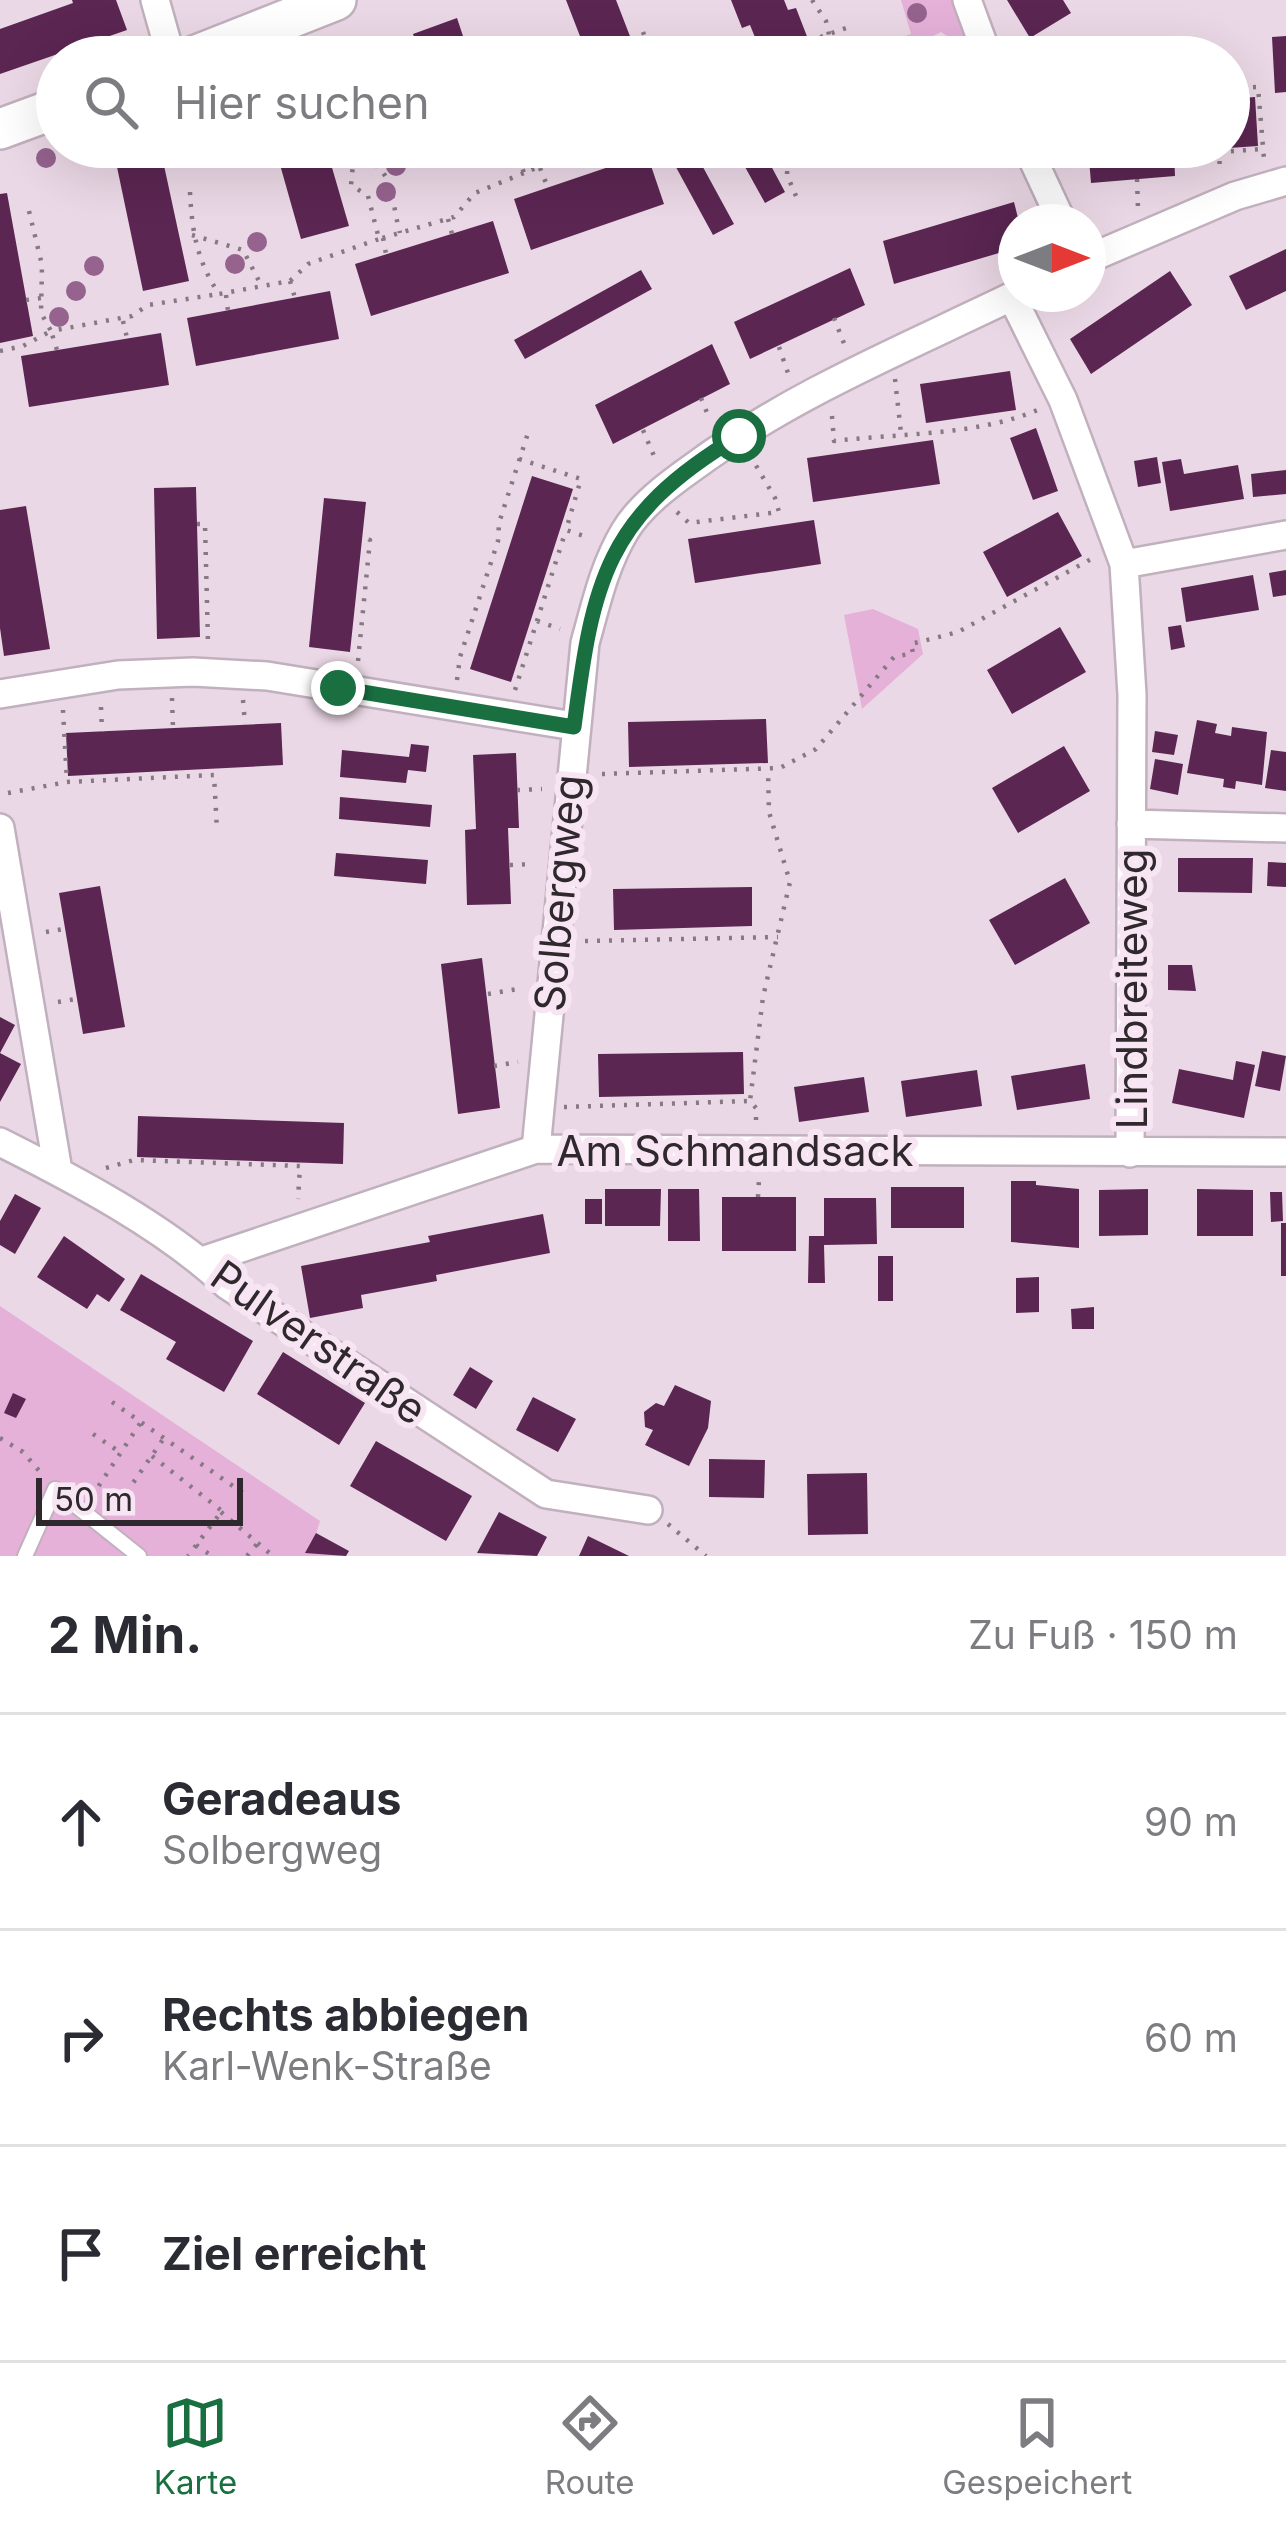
<!DOCTYPE html>
<html lang="de">
<head>
<meta charset="utf-8">
<style>
  body { margin:0; font-family:Inter,sans-serif; background:#f2f2f3; color:#2b2b33 }
  .compass { position:absolute; left:998px; top:204px; width:108px; height:108px; border-radius:50%; background:#fff; box-shadow:0 12px 48px #0002; rotate:90deg }
  .scale { position:absolute; left:36px; bottom:30px; width:207px; box-sizing:border-box; padding-left:12px; border:6px solid #2f282d; border-top:0; font-size:33px; line-height:42px; white-space:nowrap; color:#2f282d; -webkit-text-stroke:9px #f8e5f3; paint-order:stroke }
  .stop { position:absolute; width:36px; height:36px; margin:-27px; border:9px solid #1a6f41; border-radius:50%; background:#fff }
  .stop.end { background:#1a6f41; border-color:#fff; box-shadow:0 3px 12px #0008 }
  .list { margin:0; padding:0; list-style:none }
  h2 { display:flex; justify-content:space-between; align-items:center; height:156px; margin:0; padding:0 48px; font-size:51px }
  h2 small { font-size:39px; font-weight:400; color:#7c7c81 }
  .list li { display:grid; grid-template-columns:78px 1fr auto; gap:36px; align-items:center; box-sizing:border-box; height:216px; padding:0 48px; border-top:3px solid #e1e1e2 }
  .list b { display:block; font-size:45px; white-space:nowrap }
  .list p { margin:0; font-size:39px; white-space:nowrap; color:#7c7c81 }
  .list em { font-size:39px; font-style:normal; color:#7c7c81 }
  .icon { flex:none; width:66px; height:66px; fill:none; stroke:currentColor; stroke-width:2; stroke-linecap:round; stroke-linejoin:round }
  .map { position:relative; flex:none; width:1286px; height:1556px; overflow:hidden }
  .search { position:absolute; background:#fff; box-shadow:0 12px 48px #0002; left:36px; right:36px; top:36px; height:132px; display:flex; align-items:center; gap:30px; box-sizing:border-box; padding:0 42px; border-radius:66px; color:#7c7c81; font-size:45px }
  .sheet { height:804px; background:#fff }
  nav { display:flex; justify-content:space-around; align-items:center; box-sizing:border-box; height:168px; border-top:3px solid #e1e1e2; background:#fff; font-size:33px; color:#7c7c81 }
  nav a { display:grid; justify-items:center; gap:6px }
  nav .on { color:#1a6f41 }
  .map>svg:first-child { display:block }
  .green { fill:#e5b1d9 }
  .building { fill:#5b2652 }
  .lines { fill:none; stroke-linecap:round; stroke-linejoin:round }
  .service-casing { stroke:#c1b0bd; stroke-width:18 }
  .minor-casing { stroke:#c1b0bd; stroke-width:32 }
  .secondary-casing { stroke:#c1b0bd; stroke-width:44 }
  .path { stroke:#867983; stroke-width:4.5; stroke-dasharray:3 9; stroke-linecap:butt }
  .service { stroke:#fff; stroke-width:14 }
  .minor { stroke:#fff; stroke-width:27 }
  .secondary { stroke:#fff; stroke-width:39 }
  .tree { fill:#95638e }
  .route { stroke:#1a6f41; stroke-width:15 }
  .labels { text-anchor:middle; dominant-baseline:central; stroke-width:12; stroke-linejoin:round; paint-order:stroke }
  .street-label { font-size:42px; fill:#2f282d; stroke:#f8e5f3 }
</style>
</head>
<body>
<div class="map">
<svg width="1286" height="1556" viewBox="0 0 1286 1556">
  <rect width="100%" height="100%" fill="#ebd8e6"/>
  <path class="green" d="M901,0H952L973,57H953L952,39L941,32L927,39L909,41L885,57H843L911,34Z
    M873,609L918,629L923,654L862,709L844,615Z
    M0,1306L320,1521L316,1534L340,1556H0Z"/>
  <path class="building" d="M72,0H116L127,30L0,74V29L73,3Z
    M566,0H616L638,57H588Z
    M731,0H784L788,10L796,8L815,57H763L750,25L742,28Z
    M1007,0H1063L1071,13L1030,38Z
    M457,18L470,57H421L413,34Z
    M1286,36V92L1275,93L1272,37Z
    M1255,97L1258,146L1229,148V99Z
    M119,147H160L189,281L143,291L113,148Z
    M275,147H326L349,226L301,239Z
    M452,147H501L503,153L459,168Z
    M665,147H692L734,224L713,235Z
    M734,147H761L785,192L765,203Z
    M1088,147H1193V150L1174,152L1175,176L1091,183Z
    M647,154L664,204L531,250L514,199Z
    M7,193L33,336L0,343V194Z
    M1014,202L1019,222H1016V248L894,284L883,241Z
    M493,221L509,273L371,316L355,264Z
    M1286,249V291L1246,310L1229,276Z
    M850,268L865,305L750,359L734,322Z
    M641,270L652,289L525,359L514,340Z
    M1170,271L1192,305L1091,374L1070,339Z
    M330,291L339,339L196,366L187,318Z
    M161,333L169,385L29,407L21,356Z
    M712,344L730,384L613,444L595,405Z
    M1010,371L1016,410L926,423L920,384Z
    M1036,428L1058,491L1033,500L1010,438Z
    M933,440L940,484L813,502L807,458Z
    M1157,457L1161,483L1138,487L1134,461Z
    M1181,459L1184,474L1238,465L1244,499L1170,511L1162,462Z
    M1286,470V494L1253,497L1251,474Z
    M532,476L573,489L511,682L470,669Z
    M196,487L200,637L157,639L154,488Z
    M324,498L366,502L350,652L309,647Z
    M26,506L50,649L4,656L0,628V510Z
    M1058,512L1082,556L1007,597L983,552Z
    M814,520L821,564L695,583L688,539Z
    M1286,570V595L1273,597L1269,573Z
    M1253,575L1259,610L1186,622L1181,588Z
    M1181,625L1185,647L1171,650L1168,627Z
    M1060,627L1086,672L1012,714L987,670Z
    M766,719L768,763L629,767L628,722Z
    M1197,720L1217,724L1215,733L1231,736L1232,727L1267,732L1262,785L1236,781L1235,789L1223,787L1224,779L1187,773Z
    M281,723L283,765L68,776L66,733Z
    M1155,731L1178,735L1174,755L1152,752Z
    M411,744L429,746L426,772L408,770L406,783L340,777L342,750L409,757Z
    M1064,746L1090,791L1018,833L992,788Z
    M1271,750L1286,752V791L1265,788Z
    M516,753L519,828H508L511,904L467,905L465,830L476,829L473,755Z
    M1155,759L1183,764L1178,795L1150,789Z
    M340,797L432,805L430,827L339,819Z
    M336,853L428,860L426,884L334,876Z
    M1178,858H1253L1252,893L1178,892Z
    M1268,862L1286,863V887L1267,886Z
    M1065,878L1090,923L1015,965L989,920Z
    M100,886L125,1027L83,1034L59,893Z
    M752,887V926L614,930L613,889Z
    M482,958L500,1108L458,1114L441,964Z
    M1168,965H1192L1196,991L1168,990Z
    M0,1017L15,1025L0,1053L21,1064L0,1102Z
    M1262,1051L1286,1056L1280,1091L1255,1086Z
    M743,1052L744,1094L599,1097L598,1054Z
    M1236,1061L1255,1065L1244,1118L1172,1103L1179,1069L1233,1080Z
    M1085,1064L1090,1099L1017,1110L1011,1076Z
    M977,1070L982,1106L906,1117L901,1081Z
    M864,1077L869,1112L799,1122L794,1087Z
    M138,1116L344,1123L343,1164L137,1157Z
    M1011,1181H1036V1185L1079,1189V1248L1011,1242Z
    M891,1187H964V1228H891Z
    M605,1189H661L660,1226H605Z
    M668,1189H699L700,1241H668Z
    M1148,1189V1235L1099,1236V1190Z
    M1197,1189L1253,1190V1236H1197Z
    M1270,1192H1282L1283,1221L1271,1222Z
    M15,1194L41,1208L15,1254L0,1245V1221Z
    M722,1197H796V1251H722Z
    M824,1198H876L877,1244L824,1245L825,1283H808L809,1236H824Z
    M585,1199H602V1224H585Z
    M543,1214L550,1253L436,1275L437,1281L361,1295L363,1308L310,1318L301,1266L430,1242L428,1236Z
    M1281,1223H1286V1276H1281Z
    M64,1236L125,1279L109,1302L97,1294L87,1309L37,1277Z
    M878,1256H893V1301H878Z
    M141,1274L253,1341L224,1392L166,1359L176,1342L120,1310Z
    M1039,1277V1312L1016,1313V1278Z
    M1094,1307V1329H1072L1071,1309Z
    M283,1352L365,1403L339,1445L257,1394Z
    M470,1367L493,1381L476,1409L453,1395Z
    M675,1385L711,1401L708,1428L689,1466L645,1445L653,1430L645,1427L644,1412L656,1403L664,1406Z
    M13,1393L26,1399L16,1418L4,1413Z
    M533,1397L576,1419L558,1452L516,1430Z
    M376,1441L472,1496L446,1541L350,1486Z
    M709,1459L765,1460L764,1498L709,1497Z
    M867,1473L868,1534L808,1535L807,1474Z
    M499,1512L547,1537L537,1556L477,1553Z
    M316,1533L349,1551L346,1556L305,1553Z
    M588,1536L629,1556H579Z"/>
  <g class="lines">
    <defs>
      <path id="service" d="M25,1556L55,1489L139,1556"/>
      <path id="minor" d="M155,0L171,57
        M967,0L988,57
        M1027,147L1062,222
        M1088,259L1235,196L1286,181
        M1012,297L1063,400L1124,564L1132,695L1130,1153
        M1124,564L1286,535
        M0,694L118,675L193,672L267,676L574,726
        M1131,824L1286,828
        M0,828L58,1171
        M0,1142C76,1180 165,1227 227,1285L546,1494L648,1510
        M536,1149L585,643C596,604 604,566 625,531C640,506 668,485 692,468C792,394 906,348 1017,294
        M202,1261L536,1149L1286,1152"/>
      <path id="secondary" d="M192,57L336,0
        M0,129L57,108"/>
    </defs>
    <use href="#service" class="service-casing"/>
    <use href="#minor" class="minor-casing"/>
    <use href="#secondary" class="secondary-casing"/>
    <path class="path" d="M812,0L826,21L834,57
      M643,32L652,57
      M809,41L846,28
      M469,52L481,48
      M893,57L911,43H929L942,57
      M1229,88L1258,87L1264,159
      M349,147L354,154L351,185L368,196L379,239L454,217L475,193L524,173
      M514,147L524,173L585,147
      M607,147L615,165
      M788,147L787,175L796,196
      M1219,149L1220,173
      M1219,152L1263,149
      M354,154C398,169 389,195 400,233
      M540,168L548,188
      M1137,179L1138,209
      M190,192C192,232 197,261 219,294L290,281L308,264L379,239
      M29,211L42,265L41,313L51,331L132,316L148,305L219,294
      M448,219L452,234
      M192,235L243,250L260,283
      M383,238L386,254
      M290,281L295,298
      M226,295L228,311
      M26,300L42,298
      M834,318L845,346
      M123,321L127,338
      M779,347L789,376
      M0,351L23,346L51,331L57,350
      M895,379L901,433
      M701,398L710,420
      M832,416L834,441C901,433 977,436 1040,409
      M643,430L657,463
      M519,459L581,479L566,530L590,538
      M677,512L689,523L779,512L775,498L751,457
      M197,524H205L208,643
      M537,621L560,629
      M358,661L370,540L362,539
      M457,680L460,657L498,541L499,523L528,433
      M515,690L566,530
      M172,698L173,728
      M243,700L245,724
      M101,707L102,732
      M63,710L67,782
      M602,774L780,768L816,749L894,657L913,653L911,644L958,632L1093,558
      M517,790L542,789
      M8,793L67,782L214,775L217,830
      M510,865L534,864
      M46,932L64,929
      M585,941L778,937
      M488,994L523,988
      M58,1002L76,999
      M494,1066L518,1062
      M564,1107L750,1101
      M756,1120V1108L750,1101L763,997L790,882L769,812L768,770
      M106,1168L134,1160L300,1166L298,1199
      M758,1197L759,1179
      M112,1402L243,1493
      M93,1434L121,1453
      M0,1438L23,1452L41,1473
      M152,1456L222,1511L188,1556
      M92,1496L141,1422
      M113,1512L164,1438
      M221,1512L273,1556
      M668,1524L706,1556
      M196,1545L212,1556
      M247,1556L257,1544"/>
    <use href="#service" class="service"/>
    <use href="#minor" class="minor"/>
    <use href="#secondary" class="secondary"/>
  </g>
  <g class="tree">
    <circle cx="917" cy="13" r="10"/>
    <circle cx="46" cy="158" r="10"/>
    <circle cx="396" cy="166" r="10"/>
    <circle cx="386" cy="192" r="10"/>
    <circle cx="257" cy="242" r="10"/>
    <circle cx="235" cy="264" r="10"/>
    <circle cx="94" cy="266" r="10"/>
    <circle cx="76" cy="291" r="10"/>
    <circle cx="59" cy="317" r="10"/>
  </g>
  <g class="lines">
    <path class="route" d="M338,688L574,727C593,581 605,516 739,436"/>
  </g>
  <g class="labels">
    <g class="street-label">
      <text transform="translate(559 893) rotate(-85)">Solbergweg</text>
      <text transform="translate(1131 989) rotate(-90)">Lindbreiteweg</text>
      <text x="735" y="1150">Am Schmandsack</text>
      <text transform="translate(319 1342) rotate(35)">Pulverstraße</text>
    </g>
  </g>
</svg>
<svg class="compass" viewBox="-18 -18 36 36"><path d="M0-13l5 13h-10z" fill="#e53935"/><path d="M0 13l5-13h-10z" fill="#7c7c81"/></svg>
<div class="scale">50 m</div>
<div class="stop" style="left:739px;top:436px"></div>
<div class="stop end" style="left:338px;top:688px"></div>
<div class="search"><svg class="icon" aria-label="search" viewBox="0 0 24 24"><circle cx="10" cy="10" r="6"/><path d="M15 15l6 6"/></svg>Hier suchen</div>
</div>
<section class="sheet">
<h2>2 Min.<small>Zu Fuß · 150 m</small></h2>
<ul class="list">
<li><svg class="icon" aria-label="ahead" viewBox="0 0 24 24"><path d="M12 20V5M6 11l6-6 6 6"/></svg><div><b>Geradeaus</b><p>Solbergweg</p></div><em>90 m</em></li>
<li><svg class="icon" aria-label="right" viewBox="0 0 24 24"><path d="M7 20v-9h11M14 6l5 5-5 5"/></svg><div><b>Rechts abbiegen</b><p>Karl-Wenk-Straße</p></div><em>60 m</em></li>
<li><svg class="icon" aria-label="arrive" viewBox="0 0 24 24"><path d="M6 21V4h12l-3 4 3 4H6"/></svg><div><b>Ziel erreicht</b></div></li>
</ul>
</section>
<nav>
<a class="on"><svg class="icon" aria-label="map" viewBox="0 0 24 24"><path d="M3 6l6-2 6 2 6-2v14l-6 2-6-2-6 2zM9 4v14M15 6v14"/></svg>Karte</a>
<a><svg class="icon" aria-label="directions" viewBox="0 0 24 24"><path d="M12 3l9 9-9 9-9-9zM9 14v-3h6M13 9l2 2-2 2"/></svg>Route</a>
<a><svg class="icon" aria-label="saved" viewBox="0 0 24 24"><path d="M7 4h10v16l-5-4-5 4z"/></svg>Gespeichert</a>
</nav>
</body>
</html>
